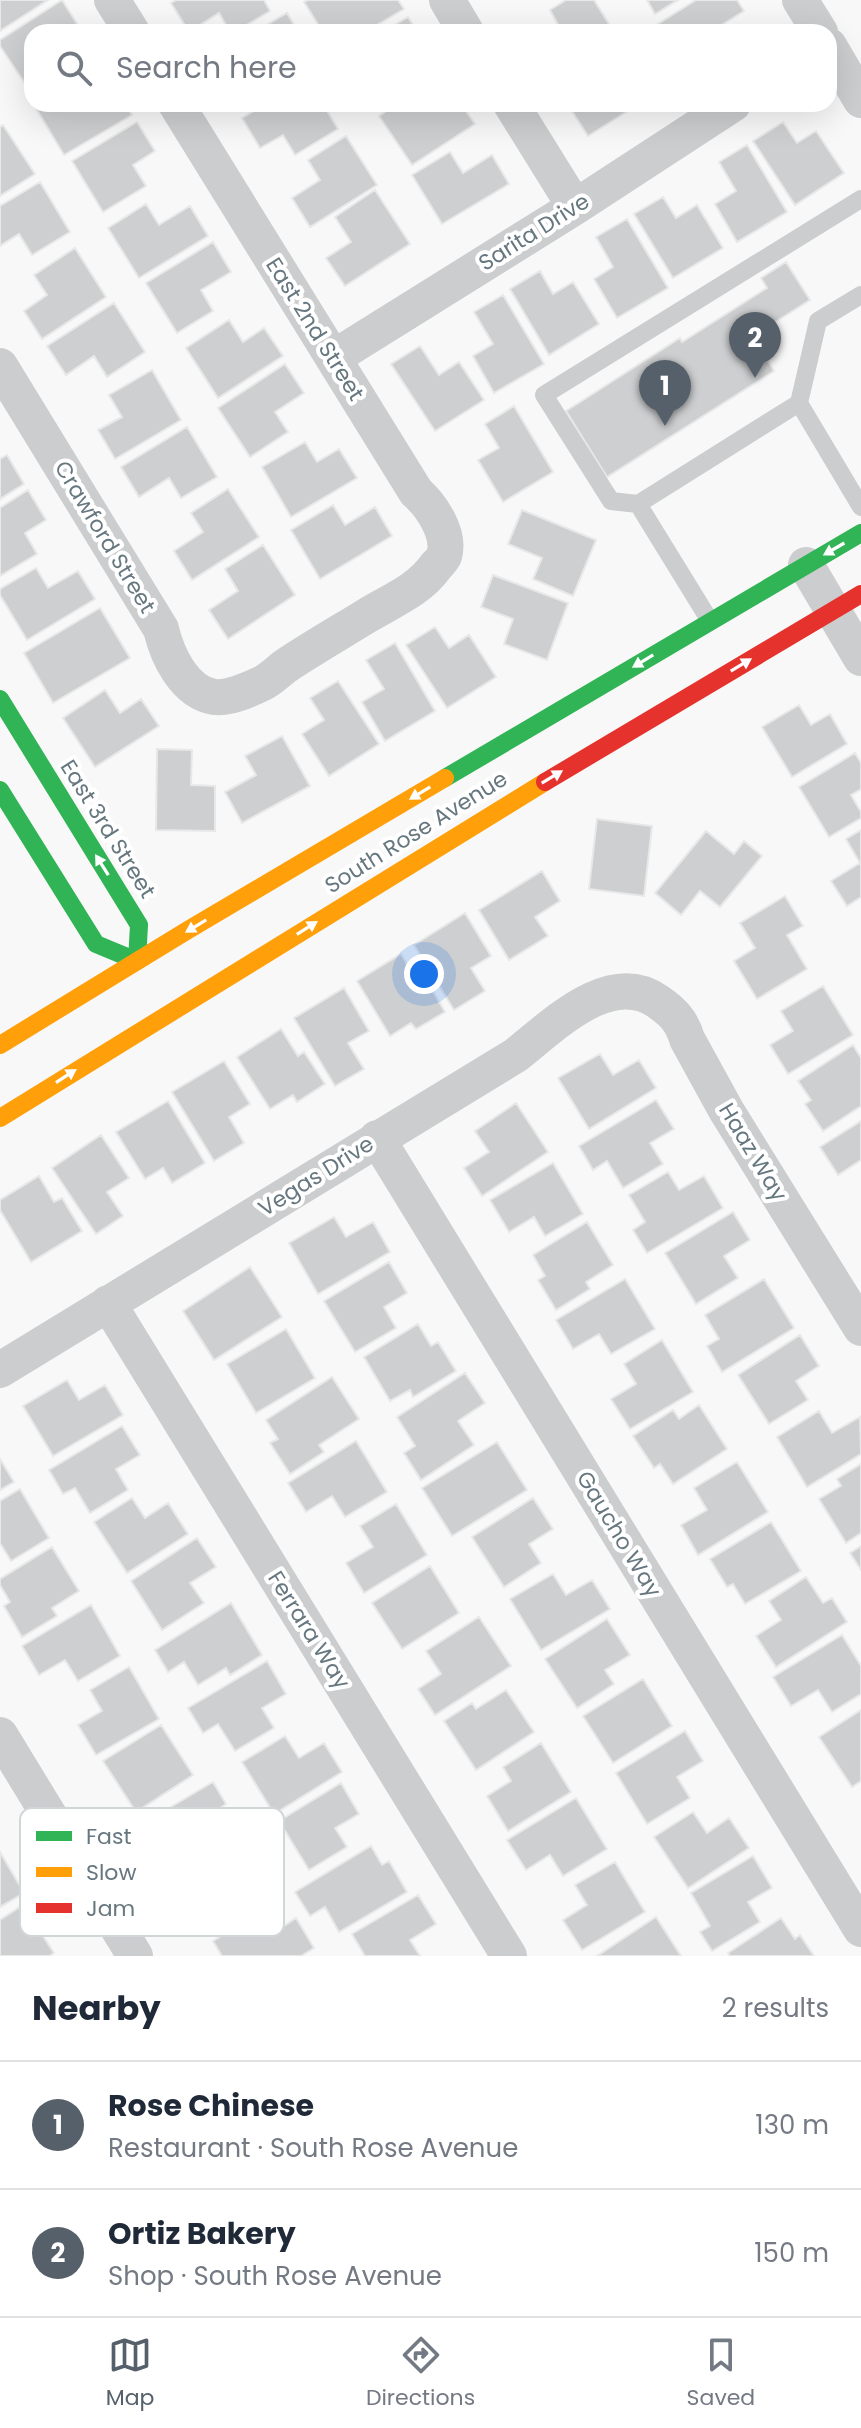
<!DOCTYPE html>
<html lang="en">
<head>
<meta charset="utf-8">
<style>
  body { margin:0; font-family:Poppins,sans-serif; background:#f6f6f7; color:#1f2937 }
  .you { position:absolute; left:424px; top:974px; width:28px; height:28px; margin:-20px; border:6px solid #fff; border-radius:50%; background:#1a73e8; box-shadow:0 0 0 12px #1a73e833 }
  .badge { display:grid; place-items:center; width:52px; height:52px; border-radius:50%; background:#56606a; color:#fff; font-size:26px; font-weight:700 }
  .pin { position:absolute; translate:-50% -66px; filter:drop-shadow(0 2px 4px #0008) }
  .pin::after { content:''; position:absolute; top:42px; width:28px; height:24px; background:inherit; clip-path:polygon(0 0,100% 0,50% 100%) }
  .list { margin:0; padding:0; list-style:none }
  h2 { display:flex; justify-content:space-between; align-items:center; height:104px; margin:0; padding:0 32px; font-size:34px }
  h2 small { font-size:26px; font-weight:400; color:#747a83 }
  .list li { display:grid; grid-template-columns:52px 1fr auto; gap:24px; align-items:center; box-sizing:border-box; height:128px; padding:0 32px; border-top:2px solid #e0e1e3 }
  .list b { display:block; font-size:30px; white-space:nowrap }
  .list p { margin:0; font-size:26px; white-space:nowrap; color:#747a83 }
  .list em { font-size:26px; font-style:normal; color:#747a83 }
  .icon { flex:none; width:44px; height:44px; fill:none; stroke:currentColor; stroke-width:2; stroke-linecap:round; stroke-linejoin:round }
  .map { position:relative; flex:none; width:861px; height:1956px; overflow:hidden }
  .search { position:absolute; background:#fff; box-shadow:0 8px 32px #0002; left:24px; right:24px; top:24px; height:88px; display:flex; align-items:center; gap:20px; box-sizing:border-box; padding:0 28px; border-radius:24px; color:#747a83; font-size:30px }
  .sheet { height:360px; background:#fff }
  nav { display:flex; justify-content:space-around; align-items:center; box-sizing:border-box; height:112px; border-top:2px solid #e0e1e3; background:#fff; font-size:22px; color:#747a83 }
  nav a { display:grid; justify-items:center; gap:4px }
  nav .on { color:#56606a }
  .map>svg:first-child { display:block }
  .building { fill:#cdcfd0; stroke:#e8e8e8; stroke-width:2 }
  .lines { fill:none; stroke-linecap:round; stroke-linejoin:round }
  .lane { stroke:#cbcdce; stroke-width:18 }
  .street { stroke:#cbcdce; stroke-width:36 }
  .fast { stroke:#30b455; stroke-width:18 }
  .slow { stroke:#ff9f0a; stroke-width:18 }
  .jam { stroke:#e5322d; stroke-width:18 }
  .oneway { fill:#fff }
  .labels { text-anchor:middle; dominant-baseline:central; stroke-width:8; stroke-linejoin:round; paint-order:stroke }
  .street-label { font-size:22px; fill:#66777f; stroke:#fff }
  .key { fill:#fff; stroke:#d1d6d9; stroke-width:2 }
  .key-label { font-size:22px; fill:#66777f }
</style>
</head>
<body>
<div class="map">
<svg width="861" height="1956" viewBox="0 0 861 1956">
  <rect width="100%" height="100%" fill="#f8f8f8"/>
  <path class="building" d="M0,0H48L0,31Z
    M62,0L81,30L78,32H32V90L30,91L0,46V40Z
    M176,0H264L270,11L235,32H230L219,13L189,32L171,3Z
    M308,0H398L404,9L365,32H323L304,2Z
    M566,0H594L614,32H562L550,10Z
    M647,0H678L655,14Z
    M696,0H737L744,11L715,29L717,32H663L658,24Z
    M287,13L298,32H255Z
    M408,17L417,32H383Z
    M36,104H126L132,115L64,155L34,105Z
    M265,104H323L338,129L295,155L283,135L260,148L242,118Z
    M396,104H432L436,111L447,104H461L475,124L412,165L379,116Z
    M577,104H639L588,136L570,108Z
    M137,122L155,151L133,165L146,186L103,212L72,161Z
    M783,122L797,143L816,131L844,173L795,205L753,141Z
    M3,125L35,174L0,196V127Z
    M346,136L377,185L310,227L292,198L320,180L308,160Z
    M747,145L787,212L737,242L715,204L736,191L719,162Z
    M450,152L463,173L492,155L509,184L442,224L412,175Z
    M40,182L70,232L32,255L19,234L0,246V206Z
    M375,190L410,244L345,286L326,258L351,242L335,217Z
    M663,197L676,218L697,205L723,248L673,278L634,214Z
    M146,204L159,225L190,206L208,236L139,278L108,228Z
    M627,219L668,288L617,318L594,279L613,267L596,237Z
    M213,242L231,272L201,290L213,311L177,333L146,283Z
    M75,248L106,297L42,339L24,311L47,295L34,275Z
    M786,262L810,300L753,336L774,371L607,477L566,411L680,338L682,342L767,288L761,278Z
    M540,271L553,294L573,282L599,324L549,355L510,289Z
    M503,295L544,364L494,393L473,356L493,344L474,312Z
    M114,303L145,352L107,377L94,356L66,375L47,346Z
    M229,320L243,342L264,328L283,356L218,398L186,348Z
    M420,346L439,375L459,362L484,400L435,431L391,364Z
    M285,364L304,393L275,412L288,432L250,457L218,408Z
    M152,370L181,420L115,459L98,430L122,417L109,395Z
    M514,406L553,472L503,502L478,460L499,448L485,424Z
    M187,427L217,477L181,498L169,478L139,497L121,467Z
    M305,442L317,462L339,449L357,478L291,517L262,467Z
    M7,455L24,484L0,499V459Z
    M228,489L259,537L192,580L174,551L203,532L191,513Z
    M28,490L46,520L25,533L37,554L0,576V508Z
    M333,505L345,525L375,507L392,536L320,579L291,530Z
    M522,510L596,540L573,596L533,579L542,558L508,544Z
    M263,545L295,595L228,639L209,610L238,591L225,569Z
    M36,568L48,588L78,571L95,599L27,640L0,595V589Z
    M493,575L568,603L547,660L504,644L513,619L481,607Z
    M100,608L130,658L53,703L24,653Z
    M435,627L449,648L469,635L496,677L447,708L406,645Z
    M395,643L435,711L385,741L362,702L384,689L366,660Z
    M338,681L379,744L329,776L302,734L324,720L310,698Z
    M105,690L120,713L141,699L159,726L95,767L63,718Z
    M799,705L811,725L830,714L847,744L792,777L762,727Z
    M282,736L310,786L242,823L225,792L256,775L245,756Z
    M157,749L192,750L191,785L215,786V831L156,830Z
    M855,753L861,763V789L851,795L861,812V818L829,837L799,787Z
    M597,819L652,826L644,896L589,889Z
    M861,830V897L847,906L831,881L860,863L846,839Z
    M706,831L734,854L744,841L762,856L720,907L700,891L681,915L655,893Z
    M542,871L560,901L535,917L548,936L509,960L479,910Z
    M785,896L803,926L787,935L807,969L757,999L734,961L755,948L740,923Z
    M465,913L491,956L471,968L485,991L454,1010L414,945Z
    M401,954L419,984L426,979L445,1012L416,1029L411,1023L390,1036L357,981Z
    M823,986L853,1035L788,1074L770,1045L793,1031L781,1011Z
    M344,988L369,1031L348,1043L364,1069L335,1086L294,1018Z
    M281,1029L298,1056L304,1052L325,1084L297,1102L293,1095L270,1109L237,1057Z
    M853,1045L861,1058V1106L823,1131L805,1104L811,1100L798,1081Z
    M600,1054L613,1075L639,1060L656,1088L589,1129L558,1078Z
    M224,1061L250,1104L229,1117L244,1143L214,1161L172,1092Z
    M656,1100L674,1129L650,1143L663,1164L623,1188L607,1161L593,1170L579,1146Z
    M168,1101L205,1163L172,1183L163,1168L145,1179L116,1132Z
    M516,1103L548,1152L482,1196L464,1168L489,1152L475,1131Z
    M861,1121V1160L838,1175L820,1147Z
    M101,1135L129,1178L107,1192L123,1216L96,1234L52,1168Z
    M553,1163L583,1214L545,1236L534,1217L509,1232L490,1200Z
    M668,1172L679,1190L704,1176L723,1208L647,1253L633,1230L645,1222L629,1195Z
    M39,1176L54,1202L62,1198L82,1231L31,1262L0,1210V1200Z
    M733,1212L750,1240L724,1256L738,1278L696,1304L665,1253Z
    M334,1217L346,1237L373,1222L390,1252L318,1294L289,1243Z
    M587,1222L613,1265L586,1282L590,1289L556,1310L538,1280L545,1276L533,1255Z
    M389,1262L407,1293L384,1307L396,1328L355,1352L324,1301Z
    M250,1267L282,1317L214,1360L183,1311Z
    M625,1279L655,1329L611,1354L599,1334L573,1349L556,1320Z
    M764,1279L794,1328L722,1372L707,1346L719,1339L705,1315Z
    M418,1324L431,1346L438,1342L456,1371L413,1397L410,1390L390,1401L364,1357Z
    M286,1329L315,1378L256,1413L227,1364Z
    M800,1335L819,1366L796,1381L808,1400L769,1424L738,1375Z
    M662,1340L693,1392L630,1429L611,1399L636,1384L624,1364Z
    M465,1373L485,1403L458,1421L474,1445L421,1480L404,1453L415,1446L397,1417Z
    M332,1377L359,1419L319,1445L324,1452L290,1474L270,1443L278,1439L266,1420Z
    M67,1380L79,1400L105,1385L123,1415L53,1456L23,1406Z
    M699,1405L727,1449L673,1484L660,1464L654,1468L633,1436L673,1410L679,1419Z
    M819,1411L832,1433L860,1417L861,1454L807,1487L777,1437Z
    M122,1426L140,1455L116,1469L128,1490L90,1513L75,1488L63,1494L49,1470Z
    M356,1441L387,1492L345,1517L332,1496L306,1512L288,1483Z
    M497,1442L527,1490L452,1536L422,1488Z
    M0,1459L14,1482L0,1490Z
    M737,1462L768,1512L698,1555L681,1525L707,1510L694,1488Z
    M861,1464V1533L846,1543L819,1499L841,1486L837,1479Z
    M20,1489L49,1538L11,1561L0,1543V1501Z
    M132,1498L145,1518L168,1503L188,1534L127,1573L94,1522Z
    M533,1498L553,1529L529,1544L541,1563L504,1587L472,1537Z
    M396,1504L427,1555L364,1593L346,1563L373,1547L360,1526Z
    M771,1522L801,1571L745,1604L733,1584L727,1587L710,1559Z
    M197,1538L216,1567L190,1583L204,1603L162,1630L131,1581Z
    M861,1546V1570L850,1553Z
    M52,1547L79,1591L52,1608L57,1616L22,1637L4,1606L10,1602L0,1585V1579Z
    M430,1566L459,1613L402,1649L372,1603Z
    M553,1574L566,1595L592,1580L610,1609L541,1650L510,1599Z
    M806,1577L823,1603L832,1598L847,1622L776,1667L756,1636L781,1620L769,1601Z
    M231,1603L262,1655L230,1675L226,1668L198,1685L184,1662L168,1672L155,1650Z
    M91,1605L120,1656L78,1681L65,1660L39,1675L22,1646Z
    M479,1617L511,1666L435,1715L418,1689L441,1674L426,1651Z
    M607,1619L630,1655L605,1670L614,1684L577,1708L545,1659Z
    M842,1635L861,1666V1694L832,1712L818,1690L791,1706L773,1677Z
    M267,1661L286,1694L262,1708L274,1728L235,1751L218,1724L203,1733L188,1708Z
    M129,1667L159,1719L96,1755L78,1725L102,1711L90,1690Z
    M643,1679L672,1726L613,1763L583,1716Z
    M506,1690L534,1732L476,1770L444,1721L472,1703L476,1709Z
    M861,1710V1781L852,1787L819,1737Z
    M161,1725L193,1775L136,1812L103,1761Z
    M685,1731L703,1761L677,1777L690,1798L647,1824L616,1773Z
    M285,1736L299,1758L324,1743L342,1772L274,1814L242,1762Z
    M541,1743L571,1792L508,1831L487,1796L511,1781L503,1767Z
    M213,1782L226,1804L216,1811L233,1839L165,1879L148,1851L172,1836L159,1814Z
    M341,1783L359,1814L335,1828L347,1847L309,1870L279,1821Z
    M576,1798L607,1849L563,1876L550,1855L526,1870L507,1840Z
    M693,1812L707,1833L729,1818L749,1848L688,1888L654,1837Z
    M371,1846L382,1865L389,1861L407,1892L339,1932L325,1907L310,1916L295,1892Z
    M0,1852L24,1893L0,1907Z
    M753,1856L772,1888L748,1902L760,1922L712,1951L700,1932L710,1926L691,1893Z
    M615,1862L645,1912L582,1950L563,1920L587,1905L575,1885Z
    M418,1895L436,1924L410,1940L420,1956H365L352,1934Z
    M29,1901L47,1929L41,1933L54,1953L49,1956H0V1920Z
    M272,1905L284,1926L296,1918L314,1948L301,1956H222L213,1941Z
    M656,1917L681,1956H597Z
    M781,1918L795,1939L800,1935L814,1956H730L728,1953Z"/>
  <g class="lines">
    <path class="lane" d="M861,199L544,395L611,501L638,504L799,403L818,321L861,295
      M799,403L861,507
      M638,504L710,621"/>
    <path class="street" d="M112,0L132,32
      M447,0L466,32
      M800,0L820,32
      M829,46L861,100
      M511,104L575,207
      M333,358L575,207L733,104
      M0,366L161,629C167,655 184,692 214,697C229,699 248,690 261,684C272,679 280,669 290,663C316,646 342,631 368,615C393,600 419,590 436,566C439,563 442,560 444,556C451,534 431,505 416,492L176,104
      M806,565L861,658
      M377,1138L861,1929
      M108,1303L509,1956
      M0,1370L516,1055C552,1027 609,968 657,1001C672,1011 682,1021 687,1039L726,1110L861,1328
      M0,1735L135,1956"/>
    <path class="fast" d="M0,699L139,925L137,961
      M445,778L861,533
      M0,790L96,944L137,961"/>
    <path class="slow" d="M0,1045L188,930L445,778
      M0,1118L545,782"/>
    <path class="jam" d="M545,782L861,594"/>
  </g>
  <defs><path id="oneway-solid" d="M-6-.8H1V-3.2L6.5 0L1 3.2V.8H-6Z" transform="scale(2)"/></defs>
  <g class="oneway">
    <use href="#oneway-solid" transform="translate(834 549) rotate(150)"/>
    <use href="#oneway-solid" transform="translate(643 661) rotate(149)"/>
    <use href="#oneway-solid" transform="translate(741 665) rotate(-31)"/>
    <use href="#oneway-solid" transform="translate(552 777) rotate(-31)"/>
    <use href="#oneway-solid" transform="translate(420 793) rotate(149)"/>
    <use href="#oneway-solid" transform="translate(102 865) rotate(-122)"/>
    <use href="#oneway-solid" transform="translate(196 926) rotate(149)"/>
    <use href="#oneway-solid" transform="translate(307 928) rotate(-32)"/>
    <use href="#oneway-solid" transform="translate(66 1076) rotate(-33)"/>
  </g>
  <g class="labels">
    <g class="street-label">
      <text transform="translate(534 232) rotate(-32)">Sarita Drive</text>
      <text transform="translate(315 329) rotate(58)">East 2nd Street</text>
      <text transform="translate(105 537) rotate(59)">Crawford Street</text>
      <text transform="translate(108 829) rotate(58)">East 3rd Street</text>
      <text transform="translate(416 832) rotate(-32)">South Rose Avenue</text>
      <text transform="translate(753 1152) rotate(59)">Haaz Way</text>
      <text transform="translate(316 1176) rotate(-32)">Vegas Drive</text>
      <text transform="translate(619 1534) rotate(59)">Gaucho Way</text>
      <text transform="translate(309 1630) rotate(58)">Ferrara Way</text>
    </g>
  </g>
  <rect x="20" y="1808" width="264" height="128" rx="12" class="key"/>
  <rect x="36" y="1831" width="36" height="10" fill="#30b455"/>
  <rect x="36" y="1867" width="36" height="10" fill="#ff9f0a"/>
  <rect x="36" y="1903" width="36" height="10" fill="#e5322d"/>
  <g class="key-label">
    <text x="86" y="1844">Fast</text>
    <text x="86" y="1880">Slow</text>
    <text x="86" y="1916">Jam</text>
  </g>
</svg>
<div class="you"></div>
<div class="pin badge" style="left:665px;top:426px">1</div>
<div class="pin badge" style="left:755px;top:378px">2</div>
<div class="search"><svg class="icon" aria-label="search" viewBox="0 0 24 24"><circle cx="10" cy="10" r="6"/><path d="M15 15l6 6"/></svg>Search here</div>
</div>
<section class="sheet">
<h2>Nearby<small>2 results</small></h2>
<ul class="list">
<li><span class="badge">1</span><div><b>Rose Chinese</b><p>Restaurant · South Rose Avenue</p></div><em>130 m</em></li>
<li><span class="badge">2</span><div><b>Ortiz Bakery</b><p>Shop · South Rose Avenue</p></div><em>150 m</em></li>
</ul>
</section>
<nav>
<a class="on"><svg class="icon" aria-label="map" viewBox="0 0 24 24"><path d="M3 6l6-2 6 2 6-2v14l-6 2-6-2-6 2zM9 4v14M15 6v14"/></svg>Map</a>
<a><svg class="icon" aria-label="directions" viewBox="0 0 24 24"><path d="M12 3l9 9-9 9-9-9zM9 14v-3h6M13 9l2 2-2 2"/></svg>Directions</a>
<a><svg class="icon" aria-label="saved" viewBox="0 0 24 24"><path d="M7 4h10v16l-5-4-5 4z"/></svg>Saved</a>
</nav>
</body>
</html>
